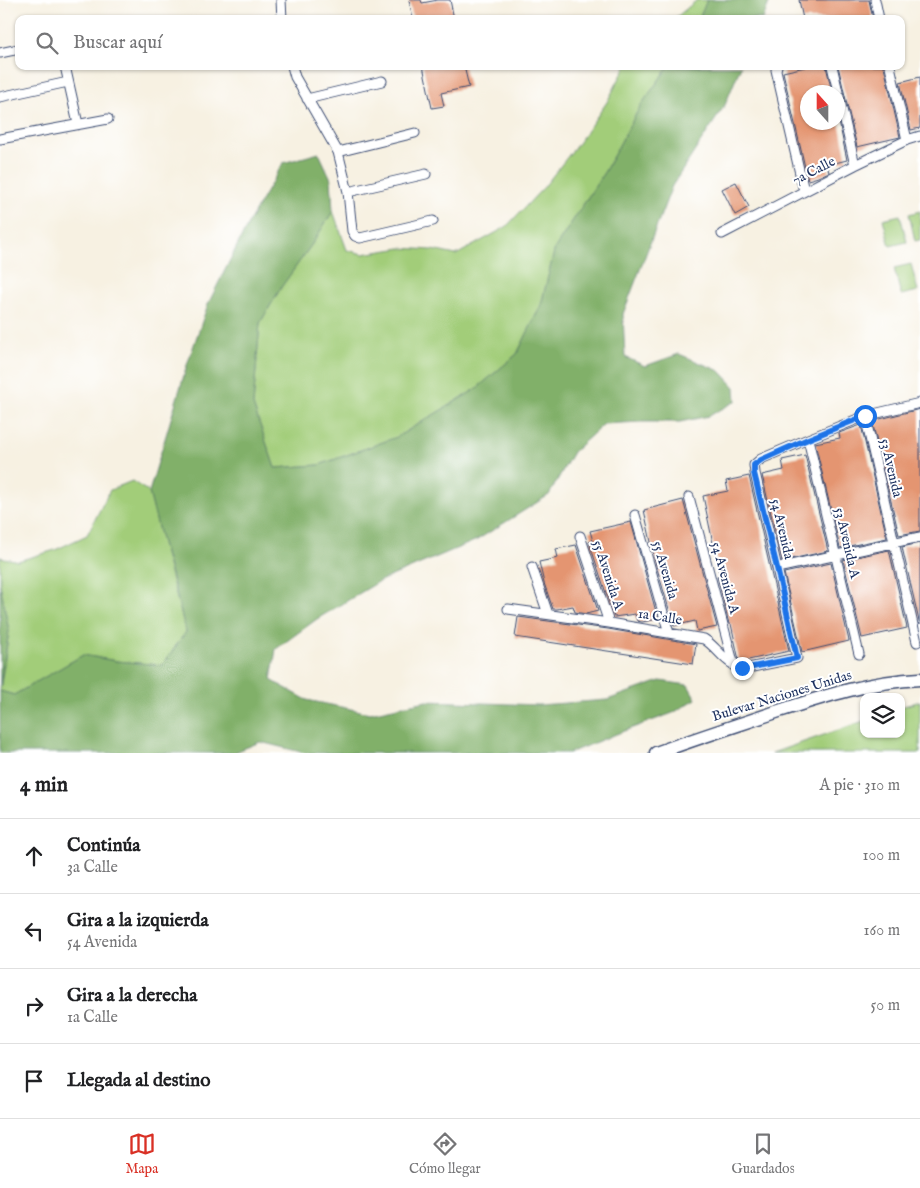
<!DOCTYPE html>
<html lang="es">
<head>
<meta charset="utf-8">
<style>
  body { margin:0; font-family:"IM FELL English",serif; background:#f2f2f2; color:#202124 }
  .controls { position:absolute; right:15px; bottom:15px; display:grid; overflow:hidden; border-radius:10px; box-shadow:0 1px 4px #0004 }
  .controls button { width:45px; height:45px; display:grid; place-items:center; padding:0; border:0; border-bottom:1px solid #e0e0e0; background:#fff; color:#202124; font:25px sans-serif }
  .compass { position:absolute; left:800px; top:85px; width:45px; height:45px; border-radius:50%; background:#fff; box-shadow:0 1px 4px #0004; rotate:339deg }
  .stop { position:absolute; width:15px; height:15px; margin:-11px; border:4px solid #1a73e8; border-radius:50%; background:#fff }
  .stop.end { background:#1a73e8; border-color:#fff; box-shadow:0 1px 5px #0008 }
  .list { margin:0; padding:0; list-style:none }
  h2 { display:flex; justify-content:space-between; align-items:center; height:65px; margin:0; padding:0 20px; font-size:21px }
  h2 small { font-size:16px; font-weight:400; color:#757577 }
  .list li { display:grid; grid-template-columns:32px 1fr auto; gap:15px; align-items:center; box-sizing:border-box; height:75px; padding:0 20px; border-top:1px solid #e0e0e0 }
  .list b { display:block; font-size:19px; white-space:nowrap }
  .list p { margin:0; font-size:16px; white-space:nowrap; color:#757577 }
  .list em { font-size:16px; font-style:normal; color:#757577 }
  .icon { flex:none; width:28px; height:28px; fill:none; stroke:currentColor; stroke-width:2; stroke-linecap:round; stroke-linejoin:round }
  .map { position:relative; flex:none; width:920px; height:753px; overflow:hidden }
  .search { position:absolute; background:#fff; box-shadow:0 1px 4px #0004; left:15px; right:15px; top:15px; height:55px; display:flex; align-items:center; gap:12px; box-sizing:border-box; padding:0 18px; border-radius:10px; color:#757577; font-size:19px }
  .sheet { height:365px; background:#fff }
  nav { display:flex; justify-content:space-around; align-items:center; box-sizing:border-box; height:70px; border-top:1px solid #e0e0e0; background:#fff; font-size:14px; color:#757577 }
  nav a { display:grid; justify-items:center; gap:2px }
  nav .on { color:#d93025 }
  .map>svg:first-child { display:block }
  .green { fill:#a2cd79; stroke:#5e7e6c }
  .forest { fill:#81b069; stroke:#4e7064 }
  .building { fill:#e49571 }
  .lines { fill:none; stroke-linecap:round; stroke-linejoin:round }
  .minor-casing { stroke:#3c4c72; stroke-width:11 }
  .secondary-casing { stroke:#3c4c72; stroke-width:15 }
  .minor { stroke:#fff; stroke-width:9 }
  .secondary { stroke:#fff; stroke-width:12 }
  .route { stroke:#1a73e8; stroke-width:6 }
  .labels { text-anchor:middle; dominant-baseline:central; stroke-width:4; stroke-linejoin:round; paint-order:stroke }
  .street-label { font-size:14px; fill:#1b2f5e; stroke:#fff }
</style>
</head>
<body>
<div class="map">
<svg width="920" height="753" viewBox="0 0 920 753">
  <rect width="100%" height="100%" fill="#fff"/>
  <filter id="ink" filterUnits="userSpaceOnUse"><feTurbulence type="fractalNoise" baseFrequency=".02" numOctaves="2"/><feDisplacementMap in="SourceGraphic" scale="10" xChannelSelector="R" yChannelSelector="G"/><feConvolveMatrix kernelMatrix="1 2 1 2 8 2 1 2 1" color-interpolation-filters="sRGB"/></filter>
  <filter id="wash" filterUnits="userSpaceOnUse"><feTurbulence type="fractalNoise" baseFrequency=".0096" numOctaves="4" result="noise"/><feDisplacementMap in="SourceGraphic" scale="20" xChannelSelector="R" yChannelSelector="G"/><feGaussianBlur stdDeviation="1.12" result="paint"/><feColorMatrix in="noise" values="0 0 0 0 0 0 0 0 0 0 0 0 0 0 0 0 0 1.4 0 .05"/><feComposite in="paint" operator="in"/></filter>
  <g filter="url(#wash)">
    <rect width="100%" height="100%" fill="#f7f1e2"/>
    <path class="green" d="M697,0H707L699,19H674Z
      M626,66H669L641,105L605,171L555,248L541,305L517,354L476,389L397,437L319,465L275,468L253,405L260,323L282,286L312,244L333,211L347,250L363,254L401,248L432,250L456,255L506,227L544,187L579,142L607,102Z
      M920,211V240L915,241L909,214Z
      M900,215L907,242L890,246L883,219Z
      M911,264L918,291L901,295L894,268Z
      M132,481L149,492L162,543L186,632L162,665L116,661L83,655L14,695L0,691L9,631L0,584V557L18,561L55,550L87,535L110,490Z
      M920,701V753H772L864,721V734H901V707Z"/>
    <path class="forest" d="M707,0H770L763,19H699Z
      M669,66H741L725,105L672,186L623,314L625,357L645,366L679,354L720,371L735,387L736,401L709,416L680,422H641L604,424L573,452L549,495L477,540L380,581L317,619L276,649L271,680L307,700L370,713L426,701L539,705L607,700L660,681L688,685L696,699L673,713L624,731L569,753H305L260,742L233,753H0V691L14,695L83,655L116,661L162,665L186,632L172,578L162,543L149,492L187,365L208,304L250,220L283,163L319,153L331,179L333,211L312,244L282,286L260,323L253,405L275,468L319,465L397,437L476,389L517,354L541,305L555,248L605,171L641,105Z
      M0,584L9,631L0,687Z"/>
    <g id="blocks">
      <path class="building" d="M409,0H421L422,3L438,0H450L454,19H413Z
        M799,0H869L873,19H803Z
        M423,66H464L469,87L441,93L444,106L432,108Z
        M804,66H826L832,92H808V122H838V117L847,160L827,165L829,172L818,177L808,180L783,72L805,67Z
        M838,66H884L900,137L857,147Z
        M920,77V128L911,130L900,82Z
        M736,182L749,207L735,215L722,189Z
        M920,409V531L899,535L872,421Z
        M861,425L887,538L840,548L815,443L840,438L839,433Z
        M805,455L828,551L782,561L762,475L784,470L782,460Z
        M749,476L789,651L744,661L739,660L731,624H729L717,576H720L703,496L728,491L726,481Z
        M683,500L717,627L697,631L695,621L674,626L656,565L644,510Z
        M631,522L658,619L642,622L637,621L635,614L614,617L589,542L593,541L590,531Z
        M920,543V625L902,547Z
        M576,545L598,611L586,614L575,612L573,606L557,609H553L544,583L539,562L558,558L556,549Z
        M889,550L907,628L862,638L843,560Z
        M831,563L849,641L802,652L784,573Z
        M518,617L608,629L696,644L693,664L515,637Z"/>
    </g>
  </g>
  <g filter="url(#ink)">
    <use href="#blocks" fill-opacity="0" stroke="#3c4c72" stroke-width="1"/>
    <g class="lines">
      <defs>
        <path id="minor" d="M281,0L282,19
          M875,0L879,19
          M0,53L19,49
          M65,66L78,124
          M292,66L295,77L338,152L348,192L352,231L355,236L360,238L433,221
          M777,66L776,70L804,191
          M832,66L855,165
          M890,66L907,140
          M0,97L68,82
          M307,99L382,81
          M0,139L108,119
          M338,152L415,133
          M348,192L426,174
          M722,234L855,165L907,140L920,136
          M865,416L917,642
          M808,439L859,654
          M689,497L734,666
          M635,515L669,633
          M580,536L609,623
          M532,567L548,614
          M777,568L920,537
          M508,609L609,623L704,639C720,649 726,668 748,668L797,658L777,568L755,473L754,465L761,459L808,439L865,416L920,403"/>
        <path id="secondary" d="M656,753C697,738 738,725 779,711C825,696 872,681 920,679"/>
      </defs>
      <use href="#minor" class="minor-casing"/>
      <use href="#secondary" class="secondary-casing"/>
      <use href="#minor" class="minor"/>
      <use href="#secondary" class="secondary"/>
    </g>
  </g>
  <g class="lines" filter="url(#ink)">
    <path class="route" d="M742,668H748L797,658L777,568L754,473V465L761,460L808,439L865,416"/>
  </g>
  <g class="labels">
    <g class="street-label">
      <text transform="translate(814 171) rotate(-27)">7a Calle</text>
      <text transform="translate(891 468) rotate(77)">53 Avenida</text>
      <text transform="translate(782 529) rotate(77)">54 Avenida</text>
      <text transform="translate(847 543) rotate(77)">53 Avenida A</text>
      <text transform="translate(665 570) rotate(74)">55 Avenida</text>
      <text transform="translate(608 575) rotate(72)">55 Avenida A</text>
      <text transform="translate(725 578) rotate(75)">54 Avenida A</text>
      <text transform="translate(660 617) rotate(9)">1a Calle</text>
      <text transform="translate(782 696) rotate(-17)">Bulevar Naciones Unidas</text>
    </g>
  </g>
</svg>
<div class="controls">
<button><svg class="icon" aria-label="layers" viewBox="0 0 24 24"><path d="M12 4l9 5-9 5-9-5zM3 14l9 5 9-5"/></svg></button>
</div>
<svg class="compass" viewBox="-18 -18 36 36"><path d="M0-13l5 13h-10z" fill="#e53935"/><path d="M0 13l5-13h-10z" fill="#757577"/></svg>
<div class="stop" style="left:865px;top:416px"></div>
<div class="stop end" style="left:742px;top:668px"></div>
<div class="search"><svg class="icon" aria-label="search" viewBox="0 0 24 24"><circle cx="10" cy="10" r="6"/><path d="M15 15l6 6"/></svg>Buscar aquí</div>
</div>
<section class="sheet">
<h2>4 min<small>A pie · 310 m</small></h2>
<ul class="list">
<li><svg class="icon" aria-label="ahead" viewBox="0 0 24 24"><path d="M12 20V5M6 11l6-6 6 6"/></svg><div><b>Continúa</b><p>3a Calle</p></div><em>100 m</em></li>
<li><svg class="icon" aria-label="left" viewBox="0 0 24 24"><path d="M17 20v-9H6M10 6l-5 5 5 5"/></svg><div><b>Gira a la izquierda</b><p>54 Avenida</p></div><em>160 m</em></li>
<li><svg class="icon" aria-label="right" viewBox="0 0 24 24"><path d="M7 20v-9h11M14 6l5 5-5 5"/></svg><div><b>Gira a la derecha</b><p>1a Calle</p></div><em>50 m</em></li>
<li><svg class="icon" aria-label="arrive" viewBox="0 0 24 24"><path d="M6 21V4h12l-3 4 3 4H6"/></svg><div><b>Llegada al destino</b></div></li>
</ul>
</section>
<nav>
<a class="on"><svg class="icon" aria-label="map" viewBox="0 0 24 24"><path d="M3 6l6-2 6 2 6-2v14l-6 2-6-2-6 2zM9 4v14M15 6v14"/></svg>Mapa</a>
<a><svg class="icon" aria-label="directions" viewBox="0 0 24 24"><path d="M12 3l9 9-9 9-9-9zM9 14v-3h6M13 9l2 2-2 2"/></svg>Cómo llegar</a>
<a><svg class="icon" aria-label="saved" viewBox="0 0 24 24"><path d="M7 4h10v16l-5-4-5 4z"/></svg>Guardados</a>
</nav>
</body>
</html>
